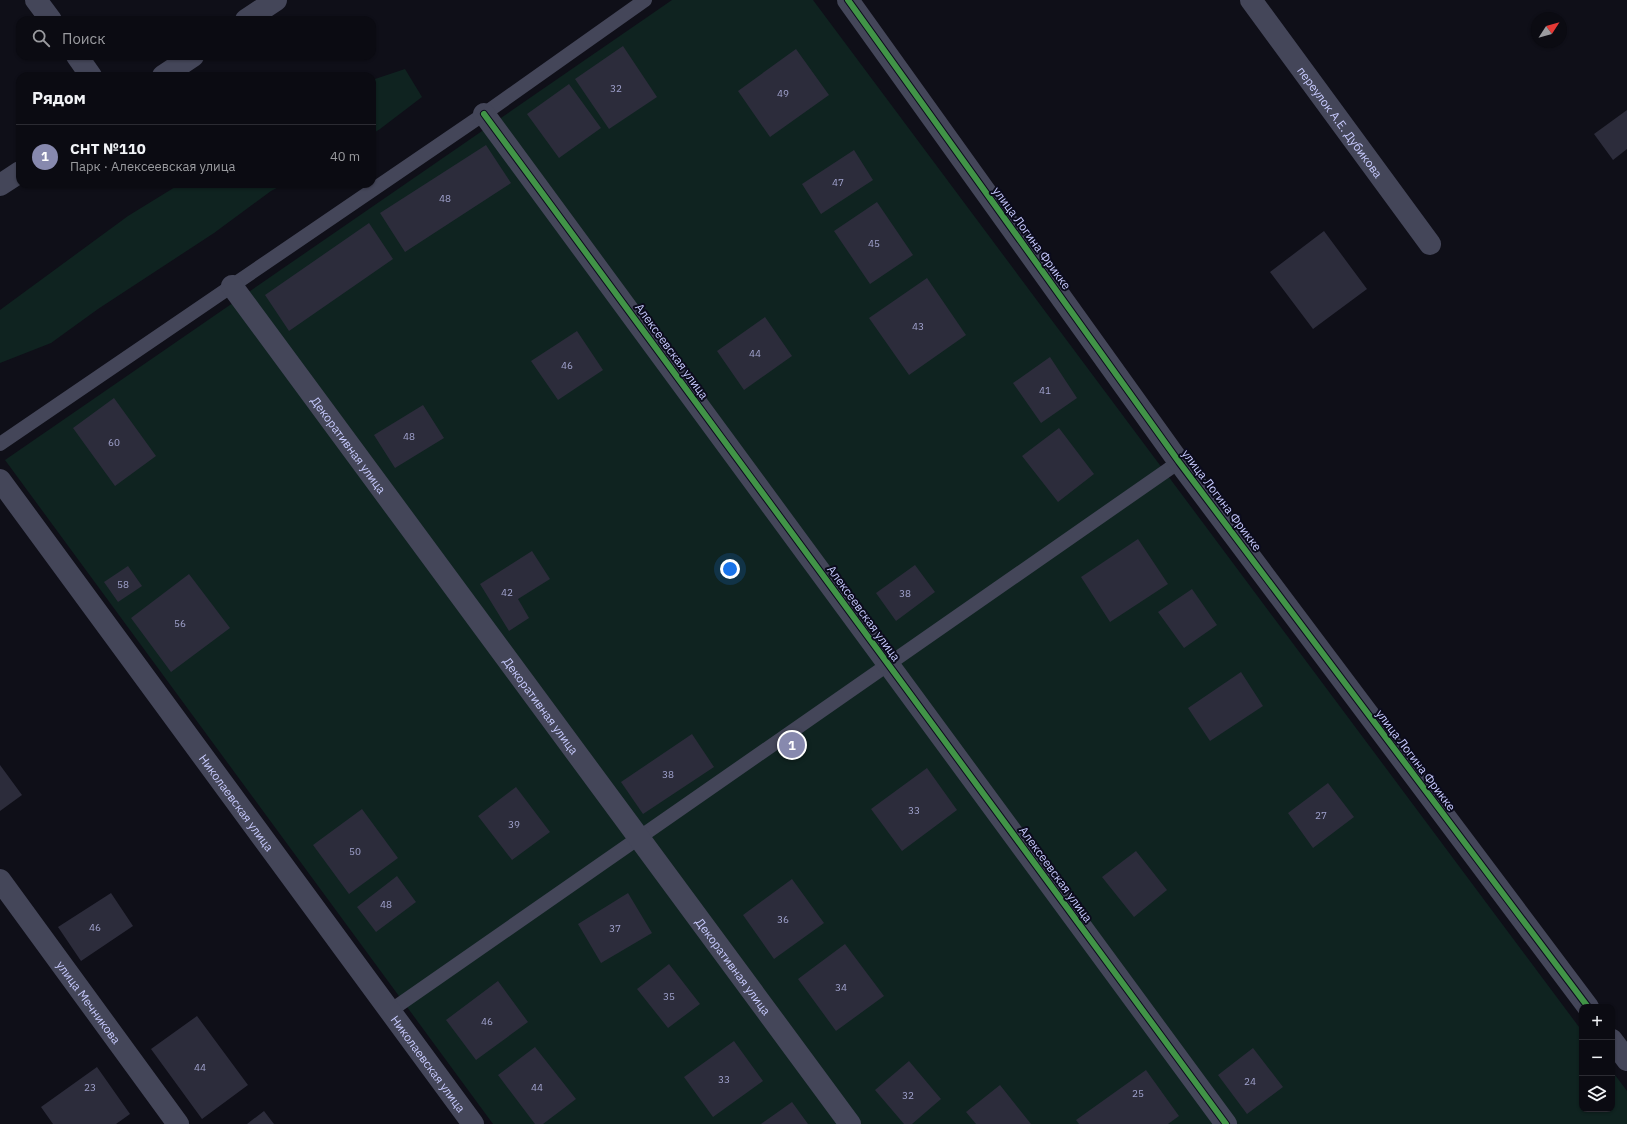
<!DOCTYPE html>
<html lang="ru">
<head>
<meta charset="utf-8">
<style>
  body { margin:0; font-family:"IBM Plex Sans",sans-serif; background:#14141b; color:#f1f3f6 }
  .controls { position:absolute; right:12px; bottom:12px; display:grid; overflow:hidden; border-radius:8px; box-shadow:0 1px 3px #0004 }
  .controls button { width:36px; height:36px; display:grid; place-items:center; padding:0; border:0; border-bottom:1px solid #2b2b32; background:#0b0b12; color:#f1f3f6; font:20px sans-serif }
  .compass { position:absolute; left:1531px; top:12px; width:36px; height:36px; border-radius:50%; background:#0b0b12; box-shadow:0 1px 3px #0004; rotate:54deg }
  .you { position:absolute; left:730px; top:569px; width:14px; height:14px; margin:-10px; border:3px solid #fff; border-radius:50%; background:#1a73e8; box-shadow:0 0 0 6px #1a73e833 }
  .badge { display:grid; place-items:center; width:26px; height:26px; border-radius:50%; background:#8789ae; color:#fff; font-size:13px; font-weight:700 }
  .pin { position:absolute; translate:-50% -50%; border:2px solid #fff; box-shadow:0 1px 4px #0006 }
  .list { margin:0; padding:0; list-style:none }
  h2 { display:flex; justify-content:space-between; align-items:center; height:52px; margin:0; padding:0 16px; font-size:17px }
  h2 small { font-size:13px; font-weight:400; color:#9a9b9f }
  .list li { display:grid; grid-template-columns:26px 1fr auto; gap:12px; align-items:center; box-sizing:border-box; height:64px; padding:0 16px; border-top:1px solid #2b2b32 }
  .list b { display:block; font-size:15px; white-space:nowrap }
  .list p { margin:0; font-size:13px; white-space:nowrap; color:#9a9b9f }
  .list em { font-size:13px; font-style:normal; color:#9a9b9f }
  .icon { flex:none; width:22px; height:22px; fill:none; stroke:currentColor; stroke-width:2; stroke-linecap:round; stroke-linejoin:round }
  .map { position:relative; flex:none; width:1627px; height:1124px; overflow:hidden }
  .search { position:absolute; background:#0b0b12; box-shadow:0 1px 3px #0004; left:16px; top:16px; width:360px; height:44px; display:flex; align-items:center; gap:10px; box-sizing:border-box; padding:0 14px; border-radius:12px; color:#9a9b9f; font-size:15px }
  .panel { position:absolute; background:#0b0b12; box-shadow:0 1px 3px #0004; left:16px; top:72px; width:360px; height:116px; border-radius:12px }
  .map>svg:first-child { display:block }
  .green { fill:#0f2320 }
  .building { fill:#2c2c3b }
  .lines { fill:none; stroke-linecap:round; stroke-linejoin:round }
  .lane { stroke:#444659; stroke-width:14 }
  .street { stroke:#444659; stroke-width:22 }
  .cycleway-casing { stroke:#0b0b1c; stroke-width:8 }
  .cycleway { stroke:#419447; stroke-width:6 }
  .labels { text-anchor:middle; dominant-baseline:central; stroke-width:4; stroke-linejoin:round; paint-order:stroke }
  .number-label { font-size:10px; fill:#a0a2cd }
  .street-label { font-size:12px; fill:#c7cafe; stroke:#0b0b1c }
</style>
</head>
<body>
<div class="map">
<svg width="1627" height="1124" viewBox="0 0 1627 1124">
  <rect width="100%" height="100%" fill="#0f0f18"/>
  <path class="green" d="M672,0H813L1582,1031V1109H1612V1071L1627,1091V1124H493L5,460Z
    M405,69L422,97L380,129L372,134V80Z
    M180,184H284L271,191L214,233L98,309L51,343L0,363V310L128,216Z"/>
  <path class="building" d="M623,46L657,97L609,129L575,79Z
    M796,49L829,95L770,137L738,91Z
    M569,84L601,128L559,158L527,114Z
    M1627,110V149L1613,160L1594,134Z
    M486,145L511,183L405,252L380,213Z
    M854,150L873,180L821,214L802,184Z
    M877,202L913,255L870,284L834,231Z
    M369,223L393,259L289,331L265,295Z
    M1324,231L1367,289L1313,329L1270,272Z
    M927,278L966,335L909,375L869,318Z
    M765,317L792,356L744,390L717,351Z
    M577,331L603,370L558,400L531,361Z
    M1050,357L1077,398L1041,423L1013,383Z
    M114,398L156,456L115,486L73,428Z
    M423,405L444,438L395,468L374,435Z
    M1059,428L1094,474L1058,502L1022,456Z
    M1138,539L1168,584L1110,622L1081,577Z
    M532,551L550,579L518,599L529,618L509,631L480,584Z
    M915,565L935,592L896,621L876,593Z
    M128,566L142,586L118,602L104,582Z
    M189,574L230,628L171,672L131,618Z
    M1192,589L1217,625L1184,648L1158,612Z
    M1241,672L1263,706L1210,741L1188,708Z
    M692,734L714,767L643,814L621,782Z
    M0,765L22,795L0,811Z
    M927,768L957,810L902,851L871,809Z
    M1328,783L1354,817L1313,848L1288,813Z
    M516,787L550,832L512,860L478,816Z
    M362,809L398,858L349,894L313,845Z
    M1136,851L1167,890L1134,917L1102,877Z
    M397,876L416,902L376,932L357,907Z
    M792,879L824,923L774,959L743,915Z
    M111,893L133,926L81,961L58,927Z
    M628,893L652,933L601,963L578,924Z
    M845,944L884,996L836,1031L798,979Z
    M669,964L700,1004L668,1028L637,989Z
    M498,981L528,1022L476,1060L446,1020Z
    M197,1016L248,1085L202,1119L151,1049Z
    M734,1041L763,1081L713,1117L684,1077Z
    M535,1047L576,1099L543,1124H535L498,1075Z
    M1253,1048L1283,1087L1247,1114L1218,1075Z
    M909,1061L941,1099L912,1124H904L875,1090Z
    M97,1067L130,1114L116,1124H53L41,1107Z
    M1146,1070L1179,1116L1168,1124H1079L1076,1120Z
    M1000,1085L1031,1124H976L966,1112Z
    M792,1102L808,1124H761Z
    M264,1111L274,1124H247Z"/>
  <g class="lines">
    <path class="lane" d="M0,444L484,114L645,0
      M390,1011L1179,462"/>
    <g class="street">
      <path d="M36,0L51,20"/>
      <path d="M848,0L1179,462L1588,1007"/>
      <path id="s1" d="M1251,0L1430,244"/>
      <path d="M246,20L276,0"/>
      <path d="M77,56L91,76"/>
      <path d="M163,76L193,56"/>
      <path d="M484,114L1226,1124"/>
      <path d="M0,185L20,172"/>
      <path id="s2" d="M232,286L850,1124"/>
      <path id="s3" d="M0,480L473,1124"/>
      <path id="s4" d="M0,880L178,1124"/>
      <path d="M1612,1040L1627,1060"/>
    </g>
    <defs>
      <path id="cycleway" d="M848,0L1179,462L1588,1007
        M484,114L1226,1124"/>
    </defs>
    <use href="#cycleway" class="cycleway-casing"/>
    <use href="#cycleway" class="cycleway"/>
  </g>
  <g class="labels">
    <g class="number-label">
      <text x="616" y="88">32</text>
      <text x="783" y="93">49</text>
      <text x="838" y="182">47</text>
      <text x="445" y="198">48</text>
      <text x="874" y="243">45</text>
      <text x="918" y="326">43</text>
      <text x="755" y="353">44</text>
      <text x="567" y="365">46</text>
      <text x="1045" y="390">41</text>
      <text x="409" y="436">48</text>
      <text x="114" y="442">60</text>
      <text x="123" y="584">58</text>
      <text x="507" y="592">42</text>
      <text x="905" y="593">38</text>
      <text x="180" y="623">56</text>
      <text x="668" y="774">38</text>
      <text x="914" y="810">33</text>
      <text x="1321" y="815">27</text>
      <text x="514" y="824">39</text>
      <text x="355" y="851">50</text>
      <text x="386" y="904">48</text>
      <text x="783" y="919">36</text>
      <text x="95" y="927">46</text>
      <text x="615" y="928">37</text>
      <text x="841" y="987">34</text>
      <text x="669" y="996">35</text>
      <text x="487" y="1021">46</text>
      <text x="200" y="1067">44</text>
      <text x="724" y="1079">33</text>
      <text x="1250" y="1081">24</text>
      <text x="90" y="1087">23</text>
      <text x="537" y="1087">44</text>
      <text x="1138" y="1093">25</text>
      <text x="908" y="1095">32</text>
    </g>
    <g class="street-label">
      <text stroke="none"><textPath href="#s1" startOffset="151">переулок А.Е. Дубикова</textPath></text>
      <text transform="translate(1032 238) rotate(54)">улица Логина Фрикке</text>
      <text transform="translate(672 351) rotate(54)">Алексеевская улица</text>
      <text stroke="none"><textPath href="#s2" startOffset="197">Декоративная улица</textPath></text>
      <text transform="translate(1222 500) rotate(53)">улица Логина Фрикке</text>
      <text transform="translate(864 613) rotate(54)">Алексеевская улица</text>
      <text stroke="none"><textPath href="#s2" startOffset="521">Декоративная улица</textPath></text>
      <text transform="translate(1416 760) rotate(53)">улица Логина Фрикке</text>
      <text stroke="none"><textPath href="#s3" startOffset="400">Николаевская улица</textPath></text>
      <text transform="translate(1056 874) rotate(54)">Алексеевская улица</text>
      <text stroke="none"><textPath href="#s2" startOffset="845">Декоративная улица</textPath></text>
      <text stroke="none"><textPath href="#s4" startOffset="151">улица Мечникова</textPath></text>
      <text stroke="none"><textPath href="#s3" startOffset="724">Николаевская улица</textPath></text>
    </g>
  </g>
</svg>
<div class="controls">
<button>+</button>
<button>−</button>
<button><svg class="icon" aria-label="layers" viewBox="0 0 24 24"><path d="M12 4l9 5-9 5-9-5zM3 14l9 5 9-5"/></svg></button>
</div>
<svg class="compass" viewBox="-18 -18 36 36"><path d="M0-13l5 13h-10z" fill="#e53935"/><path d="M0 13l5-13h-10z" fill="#9a9b9f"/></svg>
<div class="you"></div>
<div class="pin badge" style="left:792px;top:745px">1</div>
<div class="search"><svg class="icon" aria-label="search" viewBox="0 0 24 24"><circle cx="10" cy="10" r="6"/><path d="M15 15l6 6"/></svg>Поиск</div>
<section class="panel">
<h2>Рядом<small></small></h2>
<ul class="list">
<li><span class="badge">1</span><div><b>СНТ №110</b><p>Парк · Алексеевская улица</p></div><em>40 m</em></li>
</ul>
</section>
</div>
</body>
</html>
